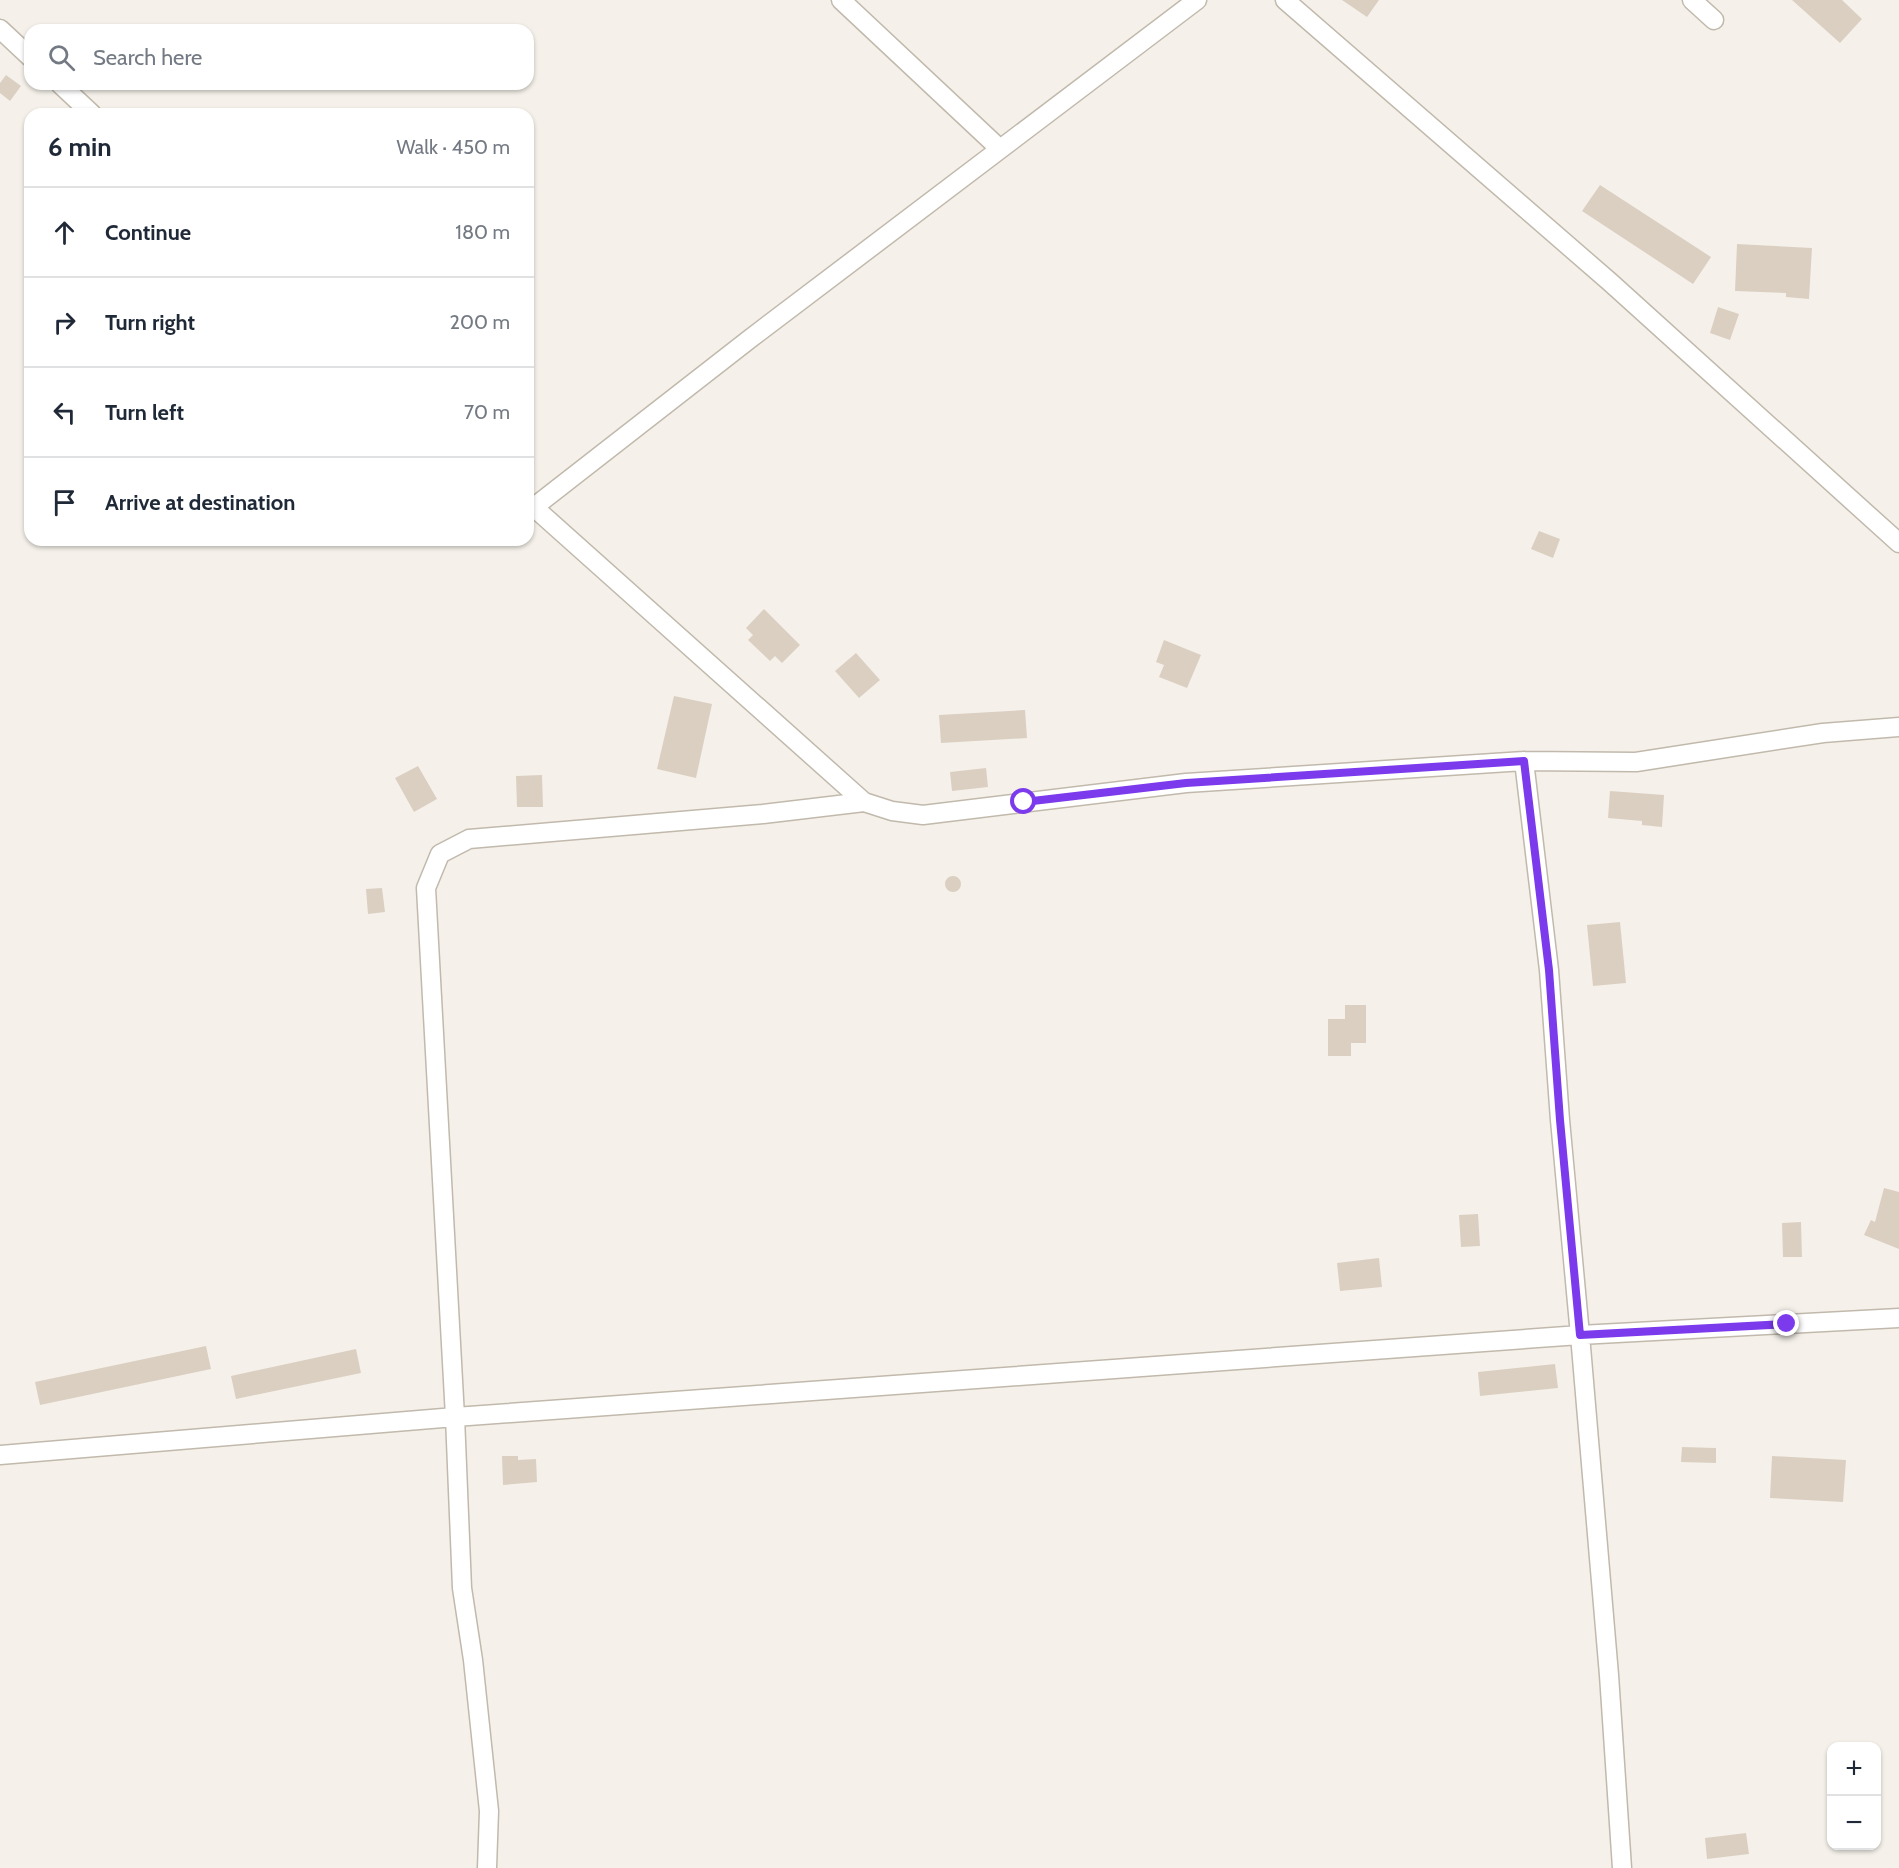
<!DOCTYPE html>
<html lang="en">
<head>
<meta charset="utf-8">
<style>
  body { margin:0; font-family:Cabin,sans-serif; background:#f2f2f3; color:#1f2937 }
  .controls { position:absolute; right:18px; bottom:18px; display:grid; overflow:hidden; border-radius:12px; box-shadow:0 2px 4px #0004 }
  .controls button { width:54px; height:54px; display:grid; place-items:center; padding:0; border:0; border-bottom:2px solid #e0e1e3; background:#fff; color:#1f2937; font:30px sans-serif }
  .stop { position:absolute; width:18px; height:18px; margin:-14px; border:4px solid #7c3aed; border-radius:50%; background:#fff }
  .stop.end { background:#7c3aed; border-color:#fff; box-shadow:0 2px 6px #0008 }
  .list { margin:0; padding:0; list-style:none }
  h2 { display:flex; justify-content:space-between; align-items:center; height:78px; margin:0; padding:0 24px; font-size:26px }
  h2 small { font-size:20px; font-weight:400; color:#747a83 }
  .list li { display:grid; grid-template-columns:39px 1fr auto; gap:18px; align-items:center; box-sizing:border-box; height:90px; padding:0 24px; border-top:2px solid #e0e1e3 }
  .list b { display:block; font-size:22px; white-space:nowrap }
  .list em { font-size:20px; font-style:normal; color:#747a83 }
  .icon { flex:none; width:33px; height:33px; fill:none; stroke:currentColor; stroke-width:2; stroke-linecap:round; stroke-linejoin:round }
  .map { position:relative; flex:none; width:1899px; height:1868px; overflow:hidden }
  .search { position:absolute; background:#fff; box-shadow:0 2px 4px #0004; left:24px; top:24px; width:510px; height:66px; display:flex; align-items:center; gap:15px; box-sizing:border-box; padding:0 21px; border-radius:18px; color:#747a83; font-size:22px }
  .panel { position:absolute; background:#fff; box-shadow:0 2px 4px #0004; left:24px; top:108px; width:510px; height:438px; border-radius:18px }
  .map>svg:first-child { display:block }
  .building { fill:#dbcfc2 }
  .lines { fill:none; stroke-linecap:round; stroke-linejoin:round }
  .minor-casing { stroke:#c1b9ac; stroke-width:21 }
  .minor { stroke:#fff; stroke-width:18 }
  .route { stroke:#7c3aed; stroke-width:8 }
</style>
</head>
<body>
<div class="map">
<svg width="1899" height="1868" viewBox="0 0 1899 1868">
  <rect width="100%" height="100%" fill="#f5f1ea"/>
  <path class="building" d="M1342,0H1379L1367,17Z
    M1792,0H1842L1862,19L1840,43Z
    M6,75L21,86L10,101L0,93V83Z
    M1600,185L1711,257L1693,284L1582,211Z
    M1737,244L1812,248L1809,299L1786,297V293L1735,291Z
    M1718,307L1739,314L1730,340L1710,333Z
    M1539,531L1560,539L1553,558L1531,549Z
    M764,609L800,645L782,663L775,656L770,661L748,640L753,635L746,628Z
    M1164,640L1201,655L1187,688L1159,677L1164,665L1156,662Z
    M856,653L880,680L859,698L835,671Z
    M674,696L712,704L696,778L657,769Z
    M1025,710L1027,738L941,743L939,715Z
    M418,766L437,799L414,812L395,778Z
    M986,768L988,787L952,791L950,772Z
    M542,775L543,807H517L516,776Z
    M1610,791L1664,795L1662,827L1642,825V821L1608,818Z
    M945 884a8 8 0 1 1 16 0a8 8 0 1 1-16 0Z
    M382,888L385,912L368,914L366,889Z
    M1620,922L1626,983L1593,986L1587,925Z
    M1345,1005H1366V1043H1351V1056H1328V1019H1345Z
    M1884,1188L1899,1192V1249L1864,1235L1871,1220L1875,1222Z
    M1478,1214L1480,1246L1461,1247L1459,1215Z
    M1801,1222L1802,1257H1783L1782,1223Z
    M1379,1258L1382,1287L1340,1291L1337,1263Z
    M206,1346L211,1369L40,1405L35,1382Z
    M356,1349L361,1373L236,1399L231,1376Z
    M1555,1364L1558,1388L1480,1396L1478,1372Z
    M1682,1447L1716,1448V1463L1681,1462Z
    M502,1456H518V1460L536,1459L537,1482L503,1485Z
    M1772,1456L1846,1460L1843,1502L1770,1498Z
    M1746,1833L1749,1854L1707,1859L1705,1838Z"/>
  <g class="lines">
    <defs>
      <path id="minor" d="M841,0L1000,149
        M1285,0L1610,282L1899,543
        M1692,0L1714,20
        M0,29L30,57
        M60,84L92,114
        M528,502L864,802L892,811L923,815L1186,783L1524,761L1636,762L1823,733L1899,727
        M534,507L751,338L1197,0
        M1524,761L1549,970L1560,1120L1580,1335L1609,1675L1622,1868
        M0,1455L455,1417L1580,1335L1899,1318
        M487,1868L489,1811L473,1660L462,1588L455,1417L426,888L440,854L469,839L763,814L864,802"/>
    </defs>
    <use href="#minor" class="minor-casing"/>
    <use href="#minor" class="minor"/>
  </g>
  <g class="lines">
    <path class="route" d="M1024,802L1186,783L1524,761L1549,970L1560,1120L1580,1335L1787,1324"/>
  </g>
</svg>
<div class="controls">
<button>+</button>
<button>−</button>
</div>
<div class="stop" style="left:1024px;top:802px"></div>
<div class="stop end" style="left:1787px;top:1324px"></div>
<div class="search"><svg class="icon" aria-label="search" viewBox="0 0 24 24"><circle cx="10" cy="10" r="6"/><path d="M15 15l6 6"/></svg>Search here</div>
<section class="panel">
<h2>6 min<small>Walk · 450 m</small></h2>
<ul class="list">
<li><svg class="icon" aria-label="ahead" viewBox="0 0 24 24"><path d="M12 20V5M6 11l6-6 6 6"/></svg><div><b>Continue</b></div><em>180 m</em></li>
<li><svg class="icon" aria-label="right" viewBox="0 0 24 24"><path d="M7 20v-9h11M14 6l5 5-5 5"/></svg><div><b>Turn right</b></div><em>200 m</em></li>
<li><svg class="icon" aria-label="left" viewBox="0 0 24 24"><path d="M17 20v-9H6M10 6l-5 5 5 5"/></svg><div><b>Turn left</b></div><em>70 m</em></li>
<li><svg class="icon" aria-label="arrive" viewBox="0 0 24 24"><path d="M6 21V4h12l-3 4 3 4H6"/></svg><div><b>Arrive at destination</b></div></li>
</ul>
</section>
</div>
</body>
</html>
